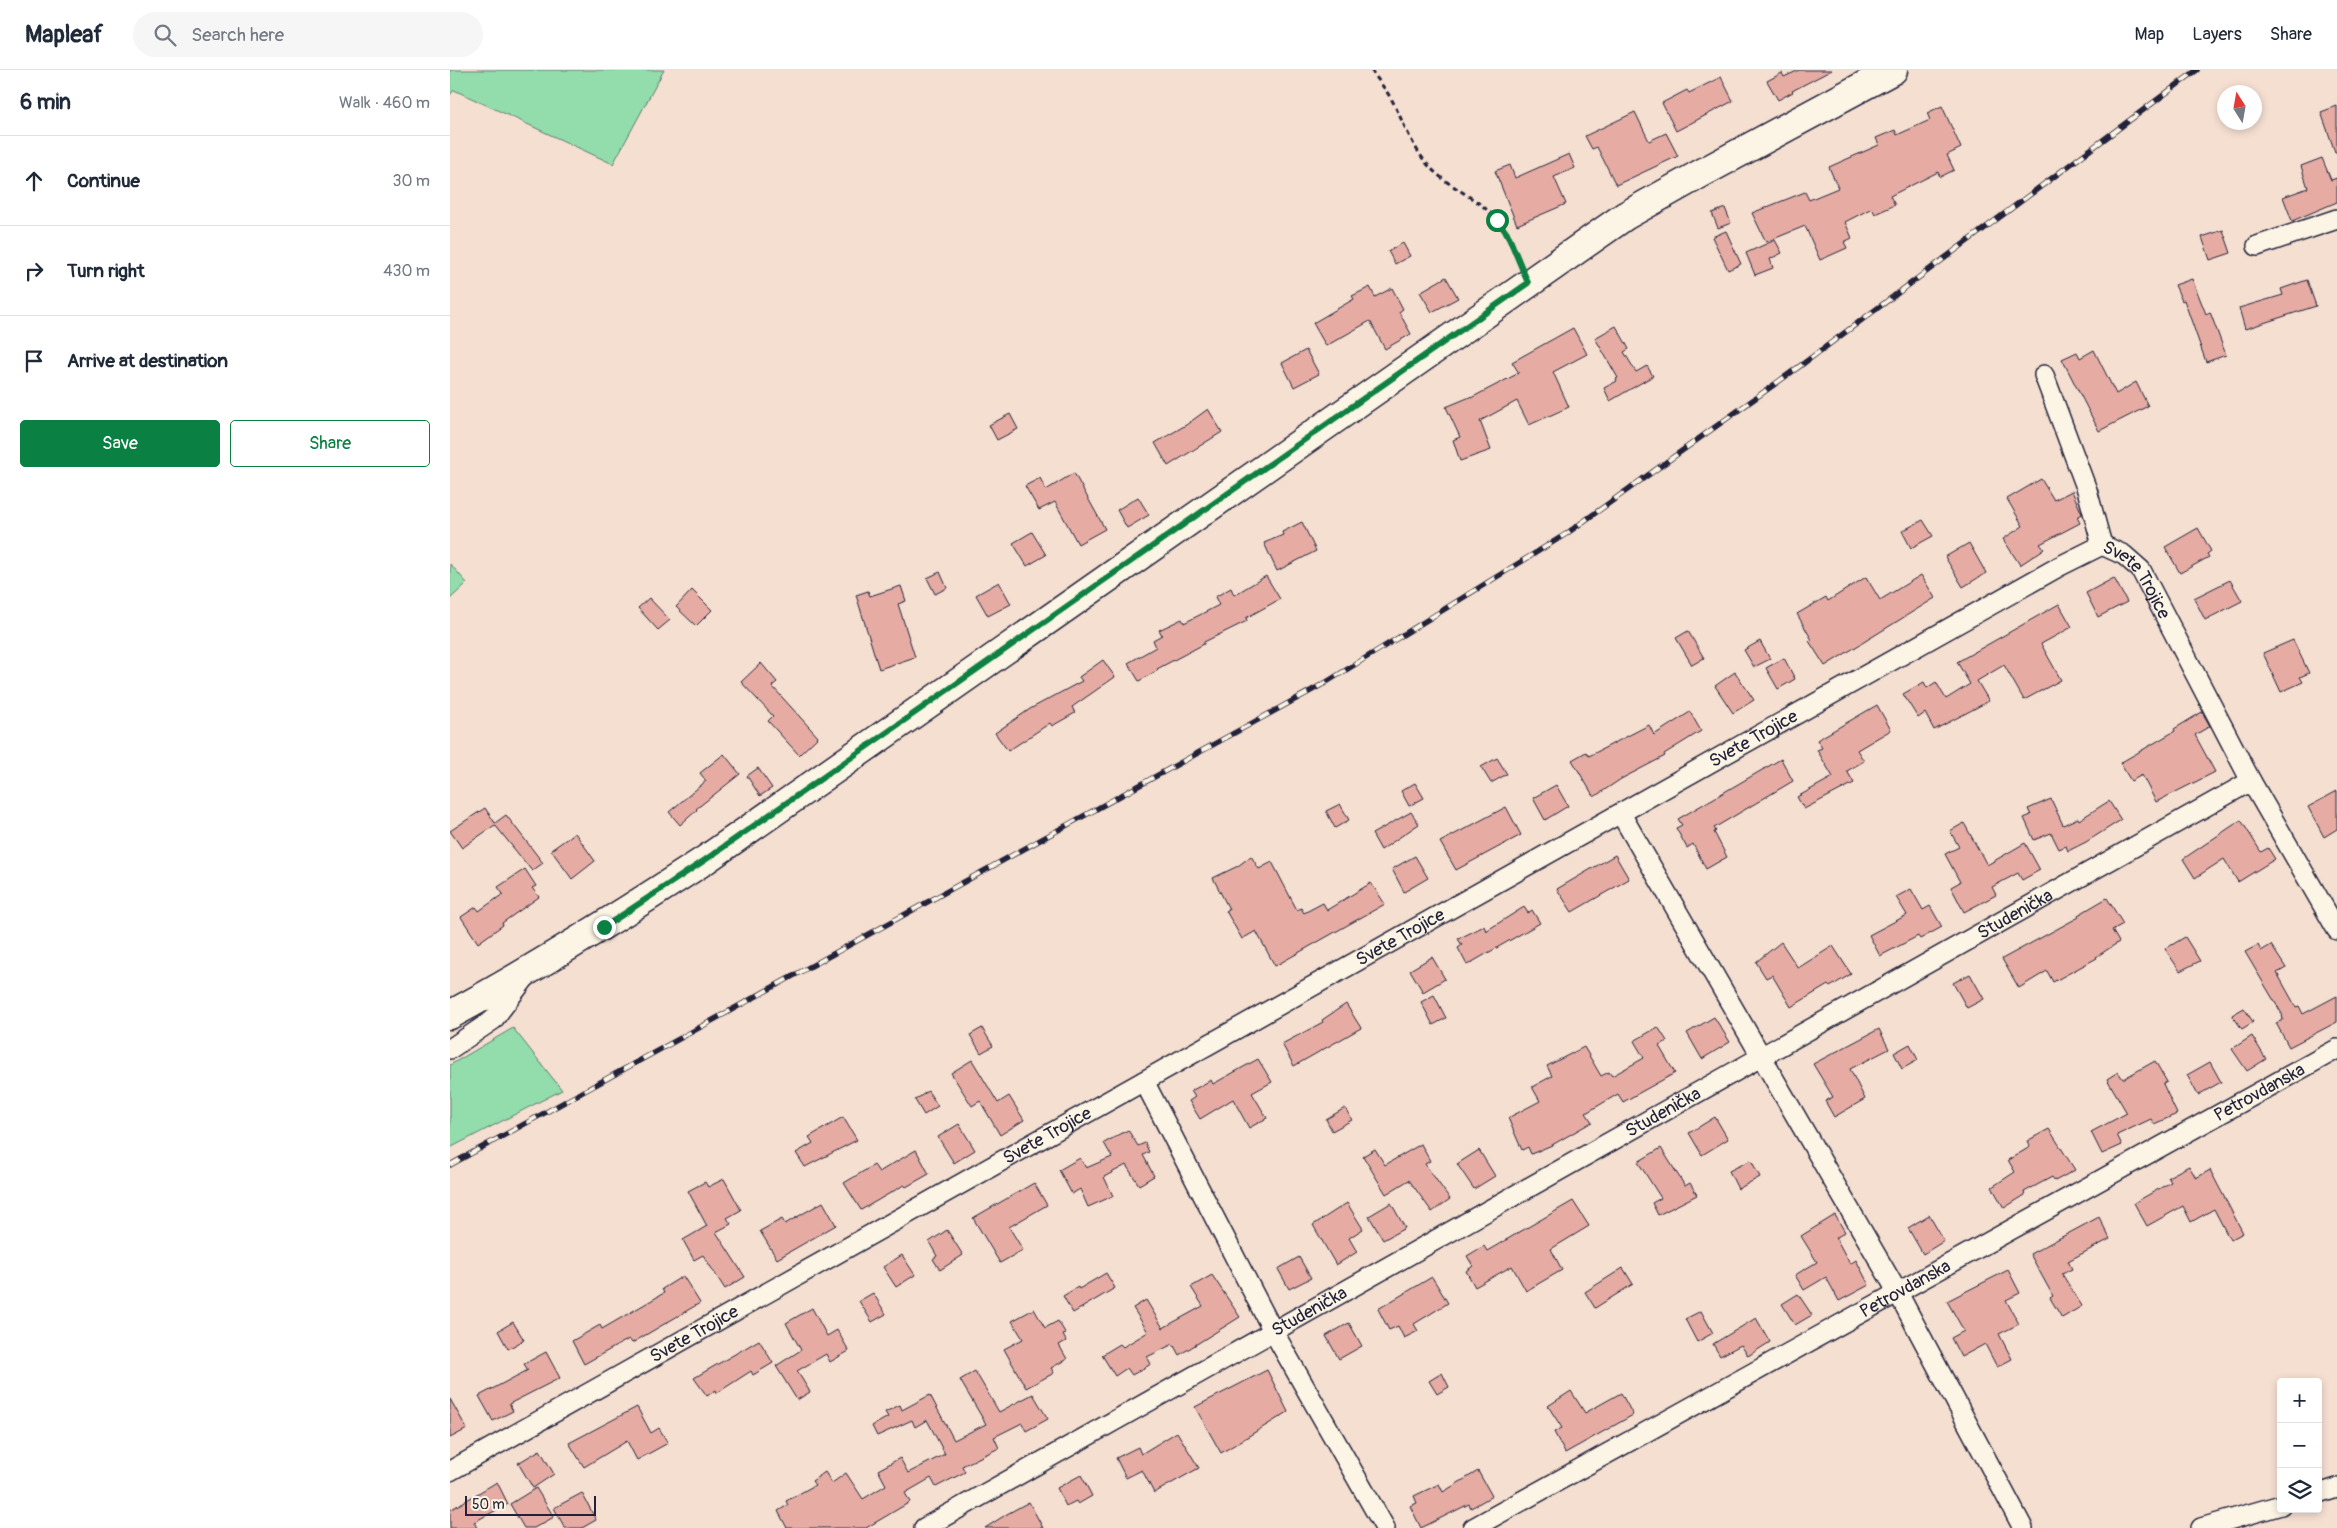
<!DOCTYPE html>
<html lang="en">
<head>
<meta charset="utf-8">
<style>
  body { margin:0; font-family:Pangolin,sans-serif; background:#f6f6f7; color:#1f2937 }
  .controls { position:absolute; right:15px; bottom:15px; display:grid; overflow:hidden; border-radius:5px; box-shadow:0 2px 8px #0003 }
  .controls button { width:45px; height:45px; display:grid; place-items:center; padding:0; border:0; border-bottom:1px solid #e0e1e3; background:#fff; color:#1f2937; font:25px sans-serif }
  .compass { position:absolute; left:1767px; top:15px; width:45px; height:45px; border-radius:50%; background:#fff; box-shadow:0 2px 8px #0003; rotate:349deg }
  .scale { position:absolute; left:15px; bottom:12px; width:131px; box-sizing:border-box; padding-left:5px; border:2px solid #22223b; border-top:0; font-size:14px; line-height:18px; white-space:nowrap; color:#22223b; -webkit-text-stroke:4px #fcf5e5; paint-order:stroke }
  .stop { position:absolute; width:15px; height:15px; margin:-11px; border:4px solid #0b8043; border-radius:50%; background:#fff }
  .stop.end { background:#0b8043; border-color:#fff; box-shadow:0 1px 5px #0008 }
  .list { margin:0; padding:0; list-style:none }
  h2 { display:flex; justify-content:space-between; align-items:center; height:65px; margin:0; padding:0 20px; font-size:21px }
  h2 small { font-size:16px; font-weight:400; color:#747a83 }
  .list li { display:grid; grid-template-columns:32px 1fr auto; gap:15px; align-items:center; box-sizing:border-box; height:90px; padding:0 20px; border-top:1px solid #e0e1e3 }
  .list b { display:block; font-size:19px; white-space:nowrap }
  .list em { font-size:16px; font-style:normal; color:#747a83 }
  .actions { display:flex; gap:10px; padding:15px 20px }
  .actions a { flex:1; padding:11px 0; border:1px solid #0b8043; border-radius:5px; text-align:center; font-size:18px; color:#0b8043 }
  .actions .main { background:#0b8043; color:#fff }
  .icon { flex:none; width:28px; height:28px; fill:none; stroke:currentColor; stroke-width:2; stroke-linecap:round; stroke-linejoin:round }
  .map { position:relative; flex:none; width:1887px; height:1458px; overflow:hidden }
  header { display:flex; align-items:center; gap:30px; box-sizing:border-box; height:70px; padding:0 25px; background:#fff; border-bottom:1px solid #e0e1e3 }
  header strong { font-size:24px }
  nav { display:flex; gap:28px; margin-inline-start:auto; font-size:18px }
  .search { width:350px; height:45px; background:#f6f6f7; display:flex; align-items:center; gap:12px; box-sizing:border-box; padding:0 18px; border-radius:28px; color:#747a83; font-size:19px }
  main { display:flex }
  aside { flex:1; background:#fff }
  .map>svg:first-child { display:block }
  .grass { fill:#93dcab; stroke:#5a7f73 }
  .building { fill:#e6aca3; stroke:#22223b }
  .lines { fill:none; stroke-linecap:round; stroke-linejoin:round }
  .minor-casing { stroke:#22223b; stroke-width:22 }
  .primary-casing { stroke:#22223b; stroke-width:31 }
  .path { stroke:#22223b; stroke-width:3; stroke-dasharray:5 4; stroke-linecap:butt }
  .minor { stroke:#fcf5e5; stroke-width:19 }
  .primary { stroke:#fcf5e5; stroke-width:28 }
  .rail-casing { stroke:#22223b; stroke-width:5.5 }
  .rail { stroke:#fcf5e5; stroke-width:4; stroke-dasharray:11; stroke-linecap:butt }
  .route { stroke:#0b8043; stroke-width:6 }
  .labels { text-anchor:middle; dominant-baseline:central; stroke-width:4.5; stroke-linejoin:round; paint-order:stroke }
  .street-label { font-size:18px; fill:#22223b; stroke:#fcf5e5 }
</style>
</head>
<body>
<header>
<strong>Mapleaf</strong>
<div class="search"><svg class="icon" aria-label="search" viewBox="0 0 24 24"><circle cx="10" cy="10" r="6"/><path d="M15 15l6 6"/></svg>Search here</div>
<nav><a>Map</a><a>Layers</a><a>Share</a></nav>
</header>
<main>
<aside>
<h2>6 min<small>Walk · 460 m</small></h2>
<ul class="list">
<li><svg class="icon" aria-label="ahead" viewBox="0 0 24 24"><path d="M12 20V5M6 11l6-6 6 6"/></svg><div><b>Continue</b></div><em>30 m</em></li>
<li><svg class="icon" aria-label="right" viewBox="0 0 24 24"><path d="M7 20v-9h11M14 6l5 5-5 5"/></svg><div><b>Turn right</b></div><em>430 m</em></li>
<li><svg class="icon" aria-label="arrive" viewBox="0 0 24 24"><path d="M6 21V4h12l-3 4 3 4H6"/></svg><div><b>Arrive at destination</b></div></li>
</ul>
<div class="actions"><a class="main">Save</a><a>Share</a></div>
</aside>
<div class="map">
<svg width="1887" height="1458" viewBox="0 0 1887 1458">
  <rect width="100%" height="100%" fill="#f5dfd1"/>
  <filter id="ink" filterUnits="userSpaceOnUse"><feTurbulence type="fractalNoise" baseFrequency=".02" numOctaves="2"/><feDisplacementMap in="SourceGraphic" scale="10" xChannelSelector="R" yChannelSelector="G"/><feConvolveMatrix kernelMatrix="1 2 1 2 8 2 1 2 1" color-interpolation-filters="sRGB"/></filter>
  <g filter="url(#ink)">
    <path class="grass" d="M0,0H214L163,94L4,20L0,25Z
      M0,494L17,513L0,529Z
      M63,958L112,1020L0,1078V995Z"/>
    <path class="building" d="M1349,0H1382L1342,21L1343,22L1328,30L1317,11L1332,3L1334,7Z
      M1271,7L1283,31L1226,61L1212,33L1237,20L1239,23Z
      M1492,36L1511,78L1497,85L1504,100L1490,107L1488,102L1440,126L1445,135L1425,144L1422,138L1395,152L1402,168L1394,172L1397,178L1370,190L1355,156L1316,172L1302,143L1355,122L1359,130L1388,118L1379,97L1429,75L1426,68L1445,60L1447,65L1480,50L1477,43Z
      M1887,36V82H1885L1871,42Z
      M1185,42L1199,71L1216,63L1228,86L1166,115L1147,77L1142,79L1135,66Z
      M1119,84L1125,98L1104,107L1116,134L1067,155L1045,101L1060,95L1065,108Z
      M1872,88L1881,110L1887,108V132L1842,151L1833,127L1858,118L1851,96Z
      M1275,138L1281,153L1268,158L1262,143Z
      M1773,160L1781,183L1760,190L1752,167Z
      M1276,161L1291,194L1278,200L1262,167Z
      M1325,170L1332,183L1320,189L1323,198L1305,205L1296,183Z
      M953,173L960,186L945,194L938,181Z
      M996,207L1008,228L982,242L970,222Z
      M1742,209L1756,244L1760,242L1776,285L1756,292L1734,230L1732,231L1725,215Z
      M1857,210L1866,236L1795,259L1789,238L1833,225L1831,219Z
      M920,217L925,227L942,218L953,239L949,242L961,264L935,279L920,251L876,276L863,253L904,229L902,226Z
      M1166,256L1179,279L1174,282L1186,302L1197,296L1203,306L1160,331L1154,318L1167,311L1166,309L1168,308L1145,268Z
      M1123,258L1137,284L1103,302L1119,337L1079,355L1067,331L1030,351L1041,380L1010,391L1003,370L1010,367L996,337L1020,327L1021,328L1069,303L1062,292Z
      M856,280L869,304L844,317L832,293Z
      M1644,280L1666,324L1686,312L1698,336L1649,361L1612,289L1627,282L1630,288Z
      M758,339L772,362L718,396L705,373L736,355Z
      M560,344L568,359L547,370L539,355Z
      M624,403L655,459L628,474L605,432L589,440L575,416L590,408L596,420Z
      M1591,409L1604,430L1622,421L1632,444L1627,447L1630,453L1590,474L1594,479L1570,495L1553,469L1573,456L1557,429Z
      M688,427L699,445L677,458L667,440Z
      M1473,450L1483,466L1461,478L1452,461Z
      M852,452L866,481L827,501L814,473L833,465L832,462Z
      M1748,458L1761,481L1757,484L1759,487L1730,503L1715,477Z
      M582,462L596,485L577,496L563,473Z
      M1519,473L1536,503L1513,517L1495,487Z
      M490,502L497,518L485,524L477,508Z
      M1471,505L1485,528L1375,596L1359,571L1362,570L1347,544L1376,527L1378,531L1416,507L1430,530Z
      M816,506L830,529L796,548L797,551L754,572V574L707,599L708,600L689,611L678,593L706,577L703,570L712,565L709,560L732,549L734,553L769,535L765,527L781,518L784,525Z
      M1664,508L1677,532L1648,547L1636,523Z
      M1780,510L1792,531L1755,550L1744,528Z
      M549,512L561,534L538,546L526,525Z
      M451,516L456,531L448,534L465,587L429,599L406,525L418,521L420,526Z
      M242,520L262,540L246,556L226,537Z
      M199,528L220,550L208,560L188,538Z
      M1609,534L1622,557L1591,574L1611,610L1574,630L1554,595L1527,611L1539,631L1484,660L1475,643L1468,648L1453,624L1474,612L1477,618L1486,612L1496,629L1520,614L1507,592Z
      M1238,561L1254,588L1242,595L1226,568Z
      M1843,570L1859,603L1850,607L1853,612L1831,622L1813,583Z
      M1310,571L1320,589L1304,597L1294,580Z
      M1334,588L1345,609L1328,619L1316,598Z
      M653,590L665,607L622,637L625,643L602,656L600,653L558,681L545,663L580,639L632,611L629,607Z
      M311,593L327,612L322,616L368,667L349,685L318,651L323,646L291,612Z
      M1285,602L1304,630L1283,643L1265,616Z
      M1427,635L1441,660L1407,680L1414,691L1397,701L1404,713L1354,739L1347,727L1383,707L1367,680L1372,678L1367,670Z
      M1240,642L1251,661L1214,684L1215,686L1171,709L1144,727L1122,690L1136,682L1139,686L1199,655L1204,665Z
      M1752,642L1760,656L1745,665L1765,702L1706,732L1692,705L1681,711L1670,693L1725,661L1724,659Z
      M274,684L290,704L246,739L247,740L230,755L219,742L256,711L250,703Z
      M1047,688L1057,704L1041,713L1031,697Z
      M1331,689L1343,711L1264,758L1266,761L1264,762L1277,787L1256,799L1243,774L1237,778L1226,758L1232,755L1228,749Z
      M308,698L322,718L310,726L297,706Z
      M965,713L974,728L959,736L951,721Z
      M1106,715L1118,736L1095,750L1083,728Z
      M1887,721V759L1874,767L1858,737Z
      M1601,729L1613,755L1628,748L1629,750L1659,731L1671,750L1636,772L1618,781L1616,776L1609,779L1601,763L1584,770L1574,748L1581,745L1578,739Z
      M890,734L899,750L885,758L876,741Z
      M1056,737L1071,765L1006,800L990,772Z
      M35,738L45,753L56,745L93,793L82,801L45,755L12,778L0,761Z
      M961,742L969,754L931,780L922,764Z
      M1791,750L1811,782L1818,778L1825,789L1788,812L1774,789L1745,808L1733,789Z
      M1514,753L1537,795L1575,773L1590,800L1572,810L1568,803L1542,817L1546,825L1514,842L1501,817L1510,812L1495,784L1509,777L1500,761Z
      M125,763L145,791L122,809L101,780Z
      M1165,785L1179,809L1122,842L1107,819Z
      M801,786L809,799L822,792L847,840L851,838L854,843L873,833L877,840L921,813L935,834L825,896L806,861L792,869L776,841L779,839L763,808L788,796Z
      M965,786L978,808L954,822L942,799Z
      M75,799L86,816L82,818L89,827L52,853L53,855L28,873L11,847L26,837L29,841L53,824L48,817Z
      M1461,819L1473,840L1480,836L1492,857L1470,869L1468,866L1430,886L1419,865L1457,845L1446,827Z
      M1657,828L1673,854L1662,860L1669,872L1646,887L1647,888L1603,912L1597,901L1569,918L1552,889L1629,847L1628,845Z
      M1074,837L1078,843L1082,840L1090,853L1017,895L1008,878L1012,875L1008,869L1034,856L1036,861Z
      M1735,867L1750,891L1730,901L1715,879Z
      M1331,872L1348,898L1383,876L1401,904L1380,917L1378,915L1341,937L1322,905L1316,908L1306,892Z
      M1808,875L1811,881L1821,875L1836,898L1827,903L1846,937L1849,936L1853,944L1887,926V952L1839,977L1826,953L1833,950L1832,944L1795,882Z
      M982,887L995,909L973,922L960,900Z
      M1520,904L1534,929L1517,938L1503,913Z
      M984,925L996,948L983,955L971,932Z
      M896,934L911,958L844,996L832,974L873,952L872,950Z
      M1794,938L1803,952L1792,959L1782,945Z
      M1264,947L1280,972L1252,989L1237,963Z
      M1208,957L1217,971L1209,976L1225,1003L1173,1032L1168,1024L1136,1043L1142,1052L1102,1075L1081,1084L1078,1077L1072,1080L1058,1048L1090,1031L1082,1017L1102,1006L1097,996L1134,977L1151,1006L1159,1002L1162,1006L1194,988L1184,971Z
      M532,958L543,976L531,983L520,965Z
      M1429,959L1439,979L1400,999L1415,1029L1384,1047L1375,1031L1383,1027L1363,994Z
      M1802,966L1816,989L1797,1001L1782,979Z
      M1460,974L1468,990L1452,999L1444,983Z
      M808,989L822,1012L802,1023L817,1048L799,1058L783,1029L750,1049L739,1031L745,1027L741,1021L761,1010L763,1014Z
      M522,990L548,1033L559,1026L574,1050L550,1065L530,1031L522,1036L501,1003Z
      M1705,991L1717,1012L1713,1014L1727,1044L1704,1054L1701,1049L1667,1065L1672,1075L1652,1084L1641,1062L1677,1043L1657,1009L1668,1002L1673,1009Z
      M1760,992L1771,1012L1748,1025L1737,1005Z
      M478,1021L488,1036L474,1045L465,1030Z
      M895,1038L902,1050L882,1061L876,1049Z
      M393,1047L407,1070L355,1097L346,1083L363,1073L359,1067Z
      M1265,1047L1278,1069L1252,1085L1239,1063Z
      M509,1054L525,1080L504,1093L488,1067Z
      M1599,1059L1625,1100L1605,1111L1602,1107L1574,1122L1575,1125L1554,1138L1542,1117L1565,1102L1558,1090L1580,1077L1577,1071Z
      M678,1060L688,1076L695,1073L699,1082L693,1085L704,1106L689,1115L676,1095L654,1107L663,1126L638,1137L630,1119L622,1124L609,1100L630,1088L636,1098L662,1087L654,1073Z
      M971,1074L980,1091L975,1094L1000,1129L982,1142L959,1110L936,1124L913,1086L925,1079L935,1095Z
      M1211,1078L1235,1116L1240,1113L1247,1125L1208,1145L1202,1133L1211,1128L1188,1092Z
      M466,1080L479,1104L456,1117L454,1115L411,1140L394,1113L424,1095L429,1102Z
      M1029,1080L1045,1106L1024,1119L1007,1094Z
      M1301,1090L1310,1107L1288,1119L1279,1101Z
      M1739,1096L1746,1108L1760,1100L1793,1163L1780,1170L1764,1139L1741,1152L1733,1136L1697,1156L1684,1133L1721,1112L1718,1107Z
      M274,1109L291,1140L277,1148L281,1154L266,1162L295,1207L275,1219L253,1185L244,1190L233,1170L257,1156L238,1121L255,1112L258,1117Z
      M584,1113L597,1135L559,1157L573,1180L550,1193L523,1148Z
      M1123,1131L1139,1156L1101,1179L1112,1200L1076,1221L1062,1196L1025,1217L1016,1201L1023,1196L1017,1186L1034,1176L1037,1181Z
      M373,1132L386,1155L327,1189L310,1161L332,1149L335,1154Z
      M897,1133L913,1159L899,1168L907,1182L886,1195L863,1155Z
      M941,1133L955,1158L933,1170L919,1146Z
      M1385,1145L1395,1162L1386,1168L1400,1194L1406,1190L1419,1215L1389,1231L1376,1207L1354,1220L1345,1205L1367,1192L1351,1166Z
      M1479,1145L1494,1171L1473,1184L1458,1158Z
      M1649,1147L1660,1169L1618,1191L1622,1199L1612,1204L1632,1236L1612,1248L1600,1228L1603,1226L1580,1184Z
      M497,1160L513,1185L490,1200L483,1189L487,1186L479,1172Z
      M452,1185L465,1205L446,1217L433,1197Z
      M849,1187L861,1208L839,1219L828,1199Z
      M1173,1198L1183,1214L1145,1238L1135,1222Z
      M1558,1200L1570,1223L1556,1230L1569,1254L1549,1264L1562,1289L1547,1297L1535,1274L1511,1287L1501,1268L1514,1261L1497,1231Z
      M656,1203L665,1218L623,1243L613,1226L628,1217L629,1219Z
      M762,1205L790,1247L729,1285L723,1274L697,1287L701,1294L682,1305L677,1298L665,1306L652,1285L670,1274L673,1277L698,1262L683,1238L696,1230L713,1258L753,1236L741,1217Z
      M233,1206L250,1233L182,1273L179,1269L134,1294L122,1271L150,1255L152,1259L214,1223L212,1219Z
      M982,1207L998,1233L964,1254L968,1261L954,1268L948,1256L939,1260L928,1239Z
      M423,1223L436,1244L422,1252L409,1231Z
      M1348,1224L1362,1245L1345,1255L1332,1234Z
      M362,1238L377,1266L387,1260L399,1281L380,1292L376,1284L347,1301L360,1322L347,1330L326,1296L351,1280L336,1253Z
      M584,1239L595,1258L608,1251L616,1264L613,1265L616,1271L609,1275L617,1289L601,1298L604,1303L576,1318L554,1279L573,1269L562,1251Z
      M1251,1241L1263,1263L1247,1272L1235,1249Z
      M1306,1248L1320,1272L1298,1286L1291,1275L1270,1286L1263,1274Z
      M63,1252L74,1270L58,1279L48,1261Z
      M899,1253L912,1276L889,1289L876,1266Z
      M309,1270L323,1293L303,1305L301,1301L267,1323L266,1320L257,1326L244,1308Z
      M96,1282L110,1308L59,1334L63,1341L43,1351L29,1326L78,1300L74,1294Z
      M817,1300L838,1342L771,1383L745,1337Z
      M525,1301L549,1342L583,1324L598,1349L576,1361L572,1353L544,1367L549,1378L512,1396L515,1402L486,1417L481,1408L455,1423L460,1432L416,1458H337L328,1441L338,1435L336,1431L365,1415L362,1411L375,1402L382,1413L396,1403L413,1429L436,1415L428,1400L450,1388L458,1403L495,1384L477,1350L465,1357L462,1350L427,1366L422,1356L438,1347L435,1342L450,1335L452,1340L480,1325L504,1370L536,1354L510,1310Z
      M992,1303L999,1317L987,1324L979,1311Z
      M1121,1321L1135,1343L1171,1323L1183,1345L1115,1383L1104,1362L1112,1358L1098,1336Z
      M0,1329L17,1359L0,1368Z
      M187,1337L201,1363L209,1358L218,1373L187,1390L177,1371L134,1397L119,1373Z
      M727,1362L749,1398L704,1423L692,1400L676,1408L666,1388L688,1377L691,1384Z
      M90,1380L104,1404L83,1418L68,1393Z
      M1028,1401L1042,1426L1021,1438L1019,1434L971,1458L960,1436L967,1433L964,1426L989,1414L993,1422Z
      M631,1405L642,1426L628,1434L626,1431L616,1436L607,1418Z
      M47,1412L58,1434L24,1452L27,1458H0V1440Z
      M86,1418L104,1447L84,1458H74L60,1434Z
      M132,1423L146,1450L132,1458H115L104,1438Z
      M579,1432L593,1458H535L557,1444Z"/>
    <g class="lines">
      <defs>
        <g id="minor">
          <path d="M1807,176L1887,149"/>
          <path d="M1594,305L1637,420L1652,475"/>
          <path d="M1171,744L1448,1223L1573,1458"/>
          <path d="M0,979L43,950L75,908"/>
          <path d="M694,1011L823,1261L935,1458"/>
          <path id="s1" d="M0,1401L1610,496L1652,475L1674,485L1691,500L1801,711"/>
          <path d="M1868,1424L1887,1418"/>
          <path id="s2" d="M474,1458L1801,711L1887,860"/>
          <path id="s3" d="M1023,1458L1887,979"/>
          <path d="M1751,1458L1831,1435"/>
        </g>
        <path id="primary" d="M0,945C88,897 171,845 255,790L1175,146L1250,104L1443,0"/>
      </defs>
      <use href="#minor" class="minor-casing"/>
      <use href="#primary" class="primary-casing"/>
      <path class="path" d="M921,0C928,10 937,21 943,32C954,54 962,76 978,95C998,118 1028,127 1047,150C1058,162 1064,179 1070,194"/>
      <use href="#minor" class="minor"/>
      <use href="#primary" class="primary"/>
      <defs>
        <path id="rail" d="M0,1095L875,613L1116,464L1350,296L1747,0"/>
      </defs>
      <use href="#rail" class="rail-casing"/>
      <use href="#rail" class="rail"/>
    </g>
  </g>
  <g class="lines" filter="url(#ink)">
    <path class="route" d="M154,857L255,790L1078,213L1058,165L1047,150"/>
  </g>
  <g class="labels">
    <g class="street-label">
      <text stroke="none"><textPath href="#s1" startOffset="1945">Svete Trojice</textPath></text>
      <text stroke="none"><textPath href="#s1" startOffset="1495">Svete Trojice</textPath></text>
      <text stroke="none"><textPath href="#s2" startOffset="1252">Studenička</textPath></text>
      <text stroke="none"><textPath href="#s1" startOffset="1090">Svete Trojice</textPath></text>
      <text stroke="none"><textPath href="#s3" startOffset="899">Petrovdanska</textPath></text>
      <text stroke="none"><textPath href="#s2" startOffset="848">Studenička</textPath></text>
      <text stroke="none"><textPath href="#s1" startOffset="685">Svete Trojice</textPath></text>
      <text stroke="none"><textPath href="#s3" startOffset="494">Petrovdanska</textPath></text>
      <text stroke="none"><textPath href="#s2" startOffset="442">Studenička</textPath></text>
      <text stroke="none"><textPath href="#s1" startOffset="280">Svete Trojice</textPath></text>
    </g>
  </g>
</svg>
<div class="controls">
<button>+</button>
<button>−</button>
<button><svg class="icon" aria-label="layers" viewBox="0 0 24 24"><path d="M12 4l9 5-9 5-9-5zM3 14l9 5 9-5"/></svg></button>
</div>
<svg class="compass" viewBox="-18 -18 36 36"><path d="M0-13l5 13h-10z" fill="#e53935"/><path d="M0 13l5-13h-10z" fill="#747a83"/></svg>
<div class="scale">50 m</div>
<div class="stop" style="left:1047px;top:150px"></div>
<div class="stop end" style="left:154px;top:857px"></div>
</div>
</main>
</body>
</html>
